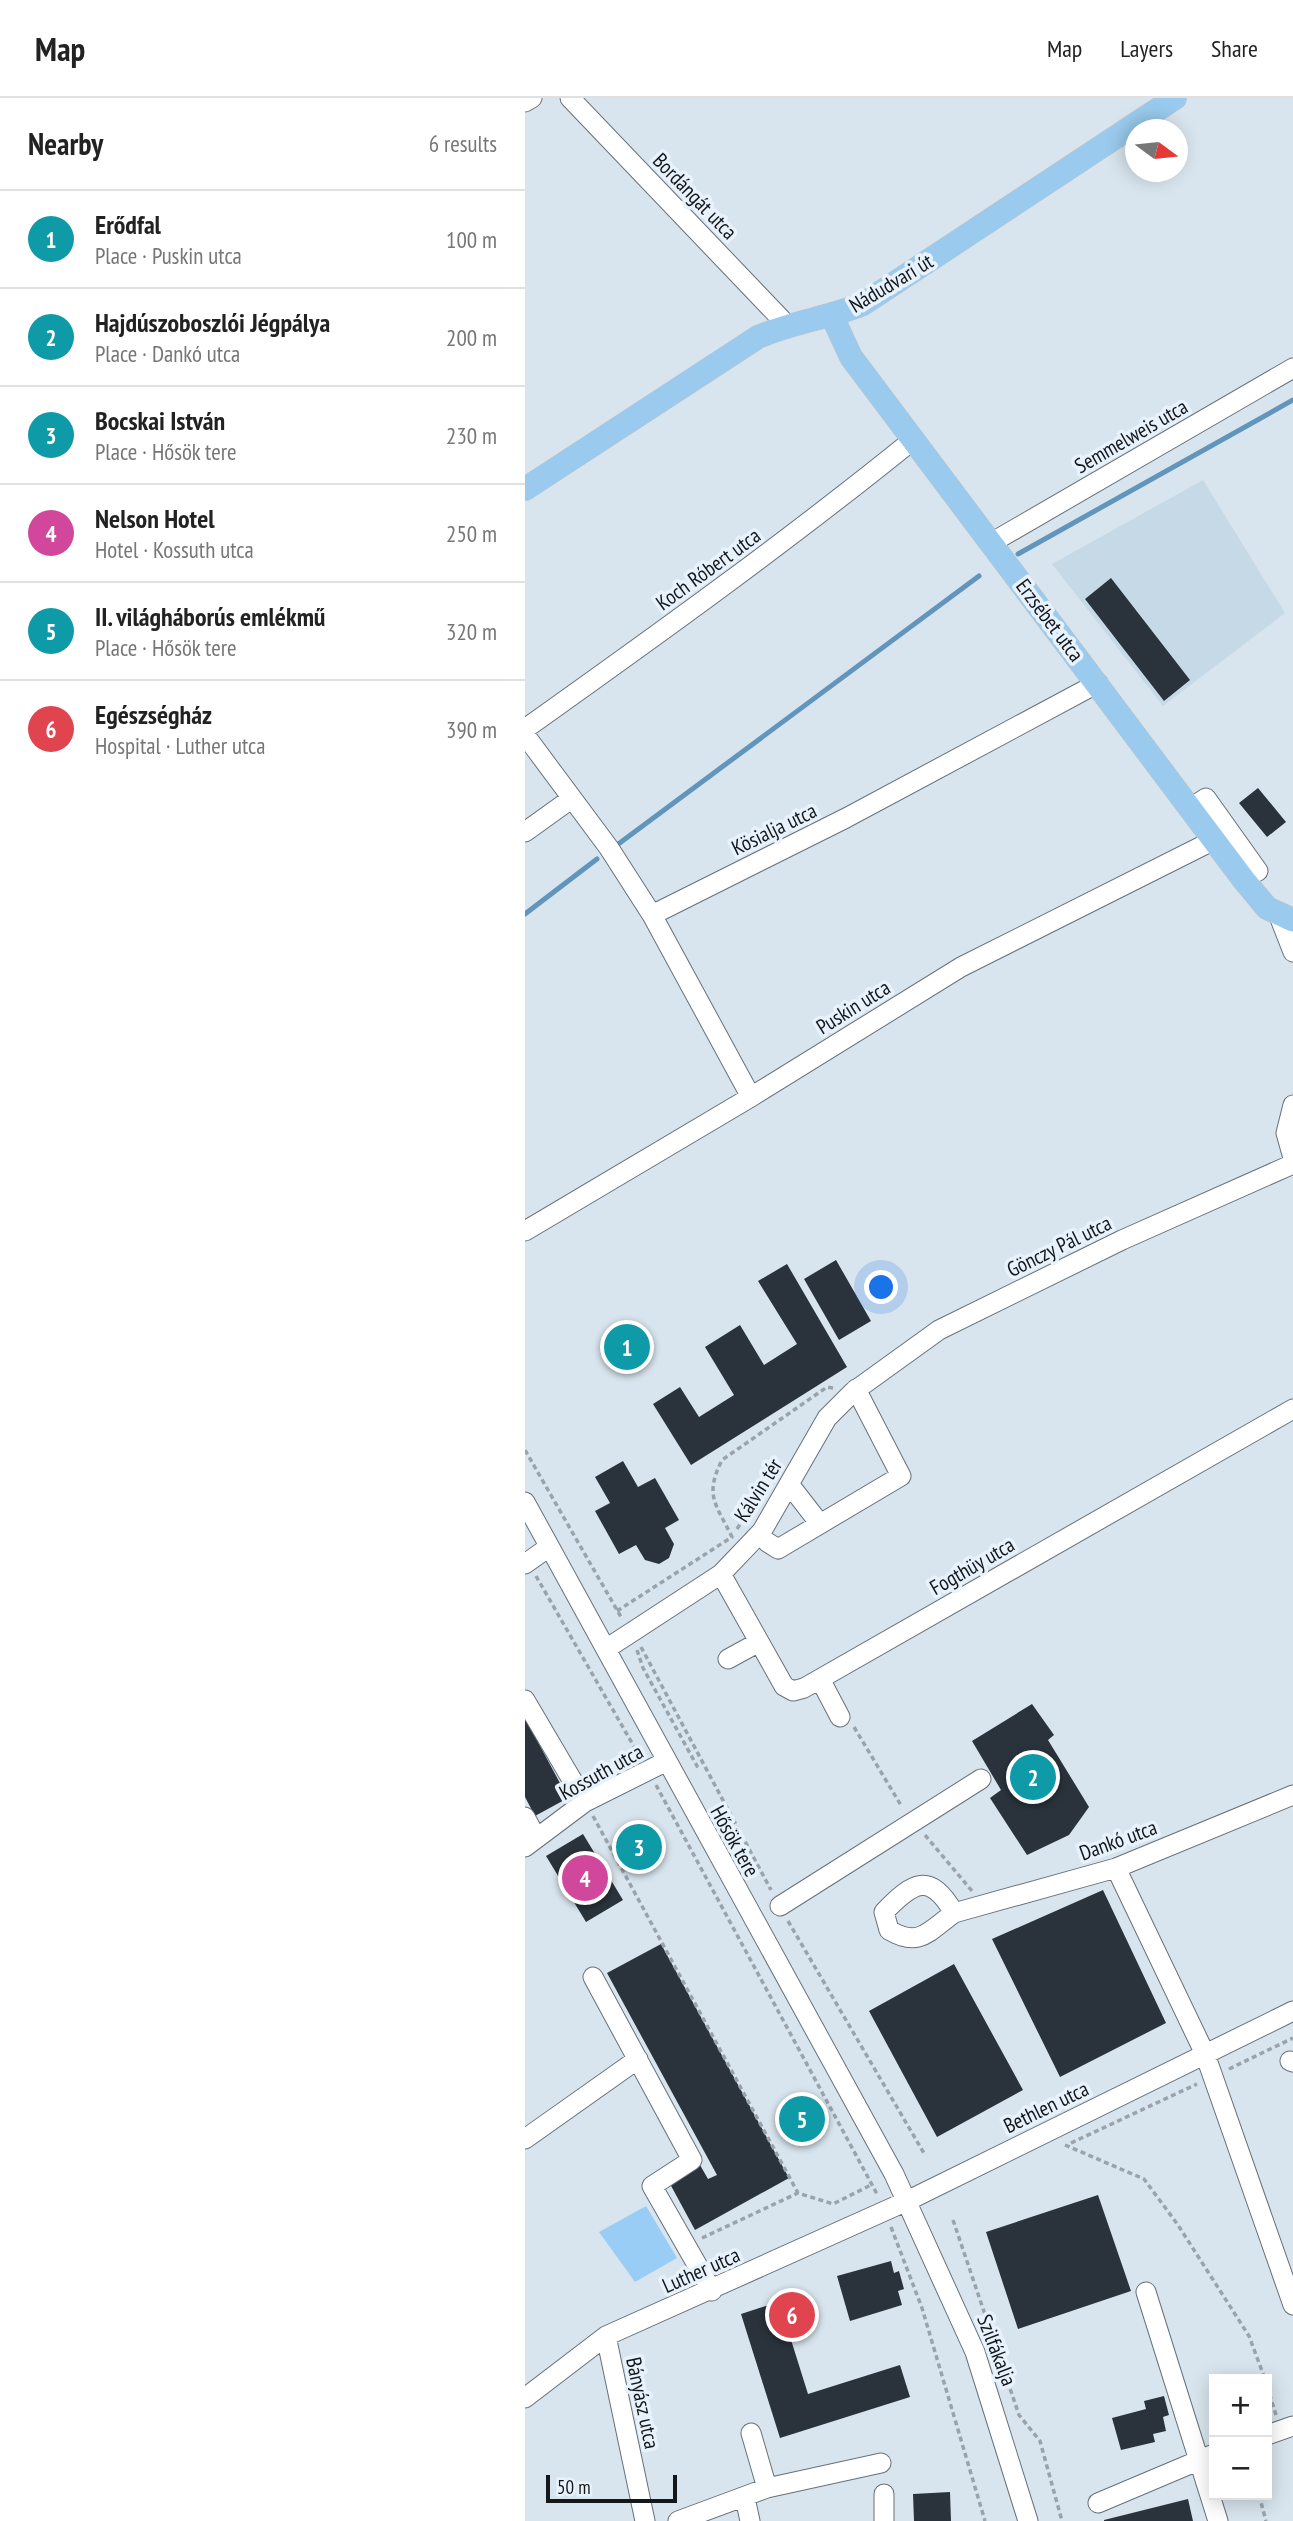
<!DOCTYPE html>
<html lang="en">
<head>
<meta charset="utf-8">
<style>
  body { margin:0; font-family:"PT Sans Narrow",sans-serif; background:#f2f2f2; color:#222 }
  .controls { position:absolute; right:21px; bottom:21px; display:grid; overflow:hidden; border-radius:0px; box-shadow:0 4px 18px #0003 }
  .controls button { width:63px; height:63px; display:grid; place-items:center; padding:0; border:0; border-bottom:2px solid #e0e0e0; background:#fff; color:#222; font:35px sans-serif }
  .compass { position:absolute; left:600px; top:21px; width:63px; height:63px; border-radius:50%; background:#fff; box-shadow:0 4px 18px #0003; rotate:105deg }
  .scale { position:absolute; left:21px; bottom:18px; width:131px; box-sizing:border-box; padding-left:7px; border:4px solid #14181b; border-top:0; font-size:19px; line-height:24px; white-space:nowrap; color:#14181b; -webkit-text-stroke:5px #e7f2fc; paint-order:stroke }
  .you { position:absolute; left:357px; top:1190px; width:24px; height:24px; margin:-18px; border:5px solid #fff; border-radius:50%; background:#1a73e8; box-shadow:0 0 0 10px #1a73e833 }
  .badge { display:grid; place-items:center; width:46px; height:46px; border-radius:50%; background:#db2777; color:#fff; font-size:23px; font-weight:700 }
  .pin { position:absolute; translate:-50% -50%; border:4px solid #fff; box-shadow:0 2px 7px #0006 }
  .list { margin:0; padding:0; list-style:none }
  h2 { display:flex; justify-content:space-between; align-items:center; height:91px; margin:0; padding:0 28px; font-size:30px }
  h2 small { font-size:23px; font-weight:400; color:#767676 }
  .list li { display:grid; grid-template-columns:46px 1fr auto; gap:21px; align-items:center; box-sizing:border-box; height:98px; padding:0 28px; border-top:2px solid #e0e0e0 }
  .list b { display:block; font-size:26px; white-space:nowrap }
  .list p { margin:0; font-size:23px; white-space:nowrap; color:#767676 }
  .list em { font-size:23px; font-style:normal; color:#767676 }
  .map { position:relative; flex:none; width:768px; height:2423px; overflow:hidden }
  header { display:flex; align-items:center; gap:42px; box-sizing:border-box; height:98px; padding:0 35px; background:#fff; border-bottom:2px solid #e0e0e0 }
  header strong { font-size:33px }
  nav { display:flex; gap:38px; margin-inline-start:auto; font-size:24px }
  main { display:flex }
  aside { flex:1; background:#fff }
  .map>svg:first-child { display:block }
  .built { fill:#c6d9e7 }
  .green { fill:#9acdf5 }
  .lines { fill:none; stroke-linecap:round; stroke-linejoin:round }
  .stream { stroke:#6195bc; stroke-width:5 }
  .building { fill:#2a333b }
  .minor-casing { stroke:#667179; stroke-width:21 }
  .major-casing { stroke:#c2c3c4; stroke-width:24 }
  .path { stroke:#9aa3ab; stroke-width:3.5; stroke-dasharray:5 3.5; stroke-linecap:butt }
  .minor { stroke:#fff; stroke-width:19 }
  .major { stroke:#9acbee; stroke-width:23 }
  .labels { text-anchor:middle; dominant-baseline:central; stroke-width:7; stroke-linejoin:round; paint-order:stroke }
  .street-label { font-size:21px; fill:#14181b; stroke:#e7f2fc }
</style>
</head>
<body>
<header>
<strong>Map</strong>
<nav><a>Map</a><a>Layers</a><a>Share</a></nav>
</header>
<main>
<aside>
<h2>Nearby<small>6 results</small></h2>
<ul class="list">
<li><span class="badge" style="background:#0f9aa8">1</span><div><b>Erődfal</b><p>Place · Puskin utca</p></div><em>100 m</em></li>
<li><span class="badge" style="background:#0f9aa8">2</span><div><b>Hajdúszoboszlói Jégpálya</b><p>Place · Dankó utca</p></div><em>200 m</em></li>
<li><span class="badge" style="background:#0f9aa8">3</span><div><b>Bocskai István</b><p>Place · Hősök tere</p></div><em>230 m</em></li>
<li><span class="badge" style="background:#d1479c">4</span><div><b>Nelson Hotel</b><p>Hotel · Kossuth utca</p></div><em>250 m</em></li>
<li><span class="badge" style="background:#0f9aa8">5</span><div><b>II. világháborús emlékmű</b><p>Place · Hősök tere</p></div><em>320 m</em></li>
<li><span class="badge" style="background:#e0444e">6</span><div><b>Egészségház</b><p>Hospital · Luther utca</p></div><em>390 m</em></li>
</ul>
</aside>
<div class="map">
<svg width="768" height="2423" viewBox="0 0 768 2423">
  <rect width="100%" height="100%" fill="#d9e5ee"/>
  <path class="built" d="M678,382L760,515L638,608L527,466Z"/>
  <path class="green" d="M121,2108L152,2160L110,2184L74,2134Z"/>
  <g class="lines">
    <path class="stream" d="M493,456L768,302
      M92,747L454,478
      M0,816L72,761"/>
  </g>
  <path class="building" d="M586,480L665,582L639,603L560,501Z
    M733,690L761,724L742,739L714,705Z
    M311,1162L346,1223L314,1242L279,1181Z
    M262,1166L322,1269L166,1367L128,1306L155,1289L174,1319L209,1297L180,1249L215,1227L239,1267L272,1246L233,1183Z
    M95 1249a7 7 0 1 1 14 0a7 7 0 1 1-14 0Z
    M98,1363L113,1389L130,1380L154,1422L140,1430L149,1446L144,1460L134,1466L120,1462L111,1447L94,1456L70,1413L85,1405L70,1379Z
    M507,1606L529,1637L523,1642L564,1709L544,1737L502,1757L465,1700L476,1692L447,1643Z
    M0,1620L43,1700L10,1718L0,1699Z
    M58,1736L98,1802L61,1824L21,1758Z
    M578,1792L641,1925L535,1979L467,1841Z
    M136,1846L264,2080L170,2132L144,2084L175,2067L183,2081L192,2077L82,1875Z
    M429,1866L498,1992L412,2039L344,1913Z
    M573,2097L606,2193L493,2231L461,2134Z
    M366,2163L369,2175L374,2173L379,2191L373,2193L377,2207L325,2223L312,2178Z
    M262,2201L270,2226L262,2229L283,2296L375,2267L385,2299L255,2340L216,2216Z
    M639,2298L644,2317L638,2319L641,2333L628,2336L630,2344L596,2352L587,2320L621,2311L619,2303Z
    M425,2394L426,2423H389L388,2396Z
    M663,2401L668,2423H579V2422Z"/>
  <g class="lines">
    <defs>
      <path id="minor" d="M45,0L261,226
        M0,4L7,0
        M466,445L768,270
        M0,631C132,537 263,443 389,341
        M0,637L84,750L127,817L226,999
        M666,710L681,700L733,773L718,781
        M0,734L46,701
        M127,817L321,720L573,585
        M754,818L768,854
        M768,1007L761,1035L768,1060
        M0,1133L226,999L436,869L689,742
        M264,1386L295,1426
        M0,1404L369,2076L450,2254L503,2423
        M242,1444L253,1451L376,1378L331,1291
        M0,1466L24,1449
        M196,1476L259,1588L268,1593L279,1590L768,1311
        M81,1551L196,1476L237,1433L302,1320L328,1294L414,1232L597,1142L768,1066
        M203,1561L234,1544
        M295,1581L315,1619
        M0,1602L60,1704
        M0,1719L11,1739
        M0,1749L60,1704L140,1664
        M591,1770L680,1956L768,2207
        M255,1808L456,1681
        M429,1815C403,1834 394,1850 364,1832L359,1814C388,1784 405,1773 429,1815L591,1770L768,1697
        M68,1879L167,2062L127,2088L187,2193
        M765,1963L768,1964
        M0,2041L113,1961
        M621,2194L693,2423
        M81,2238L120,2423
        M0,2300L81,2238L382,2103L768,1913
        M742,2337L768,2328
        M242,2390L356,2365
        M359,2396V2423
        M220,2400L225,2423
        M573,2405L689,2356
        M153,2423L242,2390L226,2335"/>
      <path id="major" d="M307,218L326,259L718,781L742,810L768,822
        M0,391L233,239C267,224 303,220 338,206L650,0"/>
    </defs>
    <use href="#minor" class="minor-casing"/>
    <use href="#major" class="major-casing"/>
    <path class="path" d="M0,1352L96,1519
      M212,1431L245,1379
      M11,1478L115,1659
      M92,1513L207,1439C191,1406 179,1398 197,1362L302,1289L308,1290
      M116,1549L246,1792
      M112,1552L118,1570L172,1668L168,1670
      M329,1629L377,1709
      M131,1687L352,2096
      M68,1718L273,2095L308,2106L348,2086
      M400,1737L447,1793
      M263,1823L400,2057
      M704,1971L768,1940
      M546,2045L672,1986
      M540,2047L619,2081L653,2127L724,2238L740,2281
      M428,2122L494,2317L515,2343L537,2423
      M366,2129L397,2210L460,2423
      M177,2140L273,2095
      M742,2288L751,2317
      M734,2397L741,2423"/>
    <use href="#minor" class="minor"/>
    <use href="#major" class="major"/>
  </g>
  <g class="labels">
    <g class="street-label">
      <text transform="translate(170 98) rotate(46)">Bordángát utca</text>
      <text transform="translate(366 185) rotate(-31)">Nádudvari út</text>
      <text transform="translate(606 338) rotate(-30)">Semmelweis utca</text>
      <text transform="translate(183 471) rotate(-36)">Koch Róbert utca</text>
      <text transform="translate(525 522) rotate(53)">Erzsébet utca</text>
      <text transform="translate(249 731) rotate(-26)">Kösialja utca</text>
      <text transform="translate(328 909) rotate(-32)">Puskin utca</text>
      <text transform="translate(534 1148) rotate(-26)">Gönczy Pál utca</text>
      <text transform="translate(233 1392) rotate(-58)">Kálvin tér</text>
      <text transform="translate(447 1468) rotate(-30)">Fogthüy utca</text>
      <text transform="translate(76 1674) rotate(-29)">Kossuth utca</text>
      <text transform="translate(593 1742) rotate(-20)">Dankó utca</text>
      <text transform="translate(210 1743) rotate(61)">Hősök tere</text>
      <text transform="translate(521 2009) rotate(-26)">Bethlen utca</text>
      <text transform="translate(176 2172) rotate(-24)">Luther utca</text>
      <text transform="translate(472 2252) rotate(69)">Szilfákalja</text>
      <text transform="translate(118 2305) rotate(78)">Bányász utca</text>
    </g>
  </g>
</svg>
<div class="controls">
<button>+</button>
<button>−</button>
</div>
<svg class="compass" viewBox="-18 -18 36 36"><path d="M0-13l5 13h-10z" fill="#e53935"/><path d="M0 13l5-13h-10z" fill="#767676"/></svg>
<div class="scale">50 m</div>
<div class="you"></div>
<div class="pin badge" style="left:102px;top:1249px;background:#0f9aa8">1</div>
<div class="pin badge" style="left:508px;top:1679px;background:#0f9aa8">2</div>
<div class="pin badge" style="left:114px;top:1749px;background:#0f9aa8">3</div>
<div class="pin badge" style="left:60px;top:1780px;background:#d1479c">4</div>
<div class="pin badge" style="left:277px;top:2021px;background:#0f9aa8">5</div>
<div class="pin badge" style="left:267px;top:2217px;background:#e0444e">6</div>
</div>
</main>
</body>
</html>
